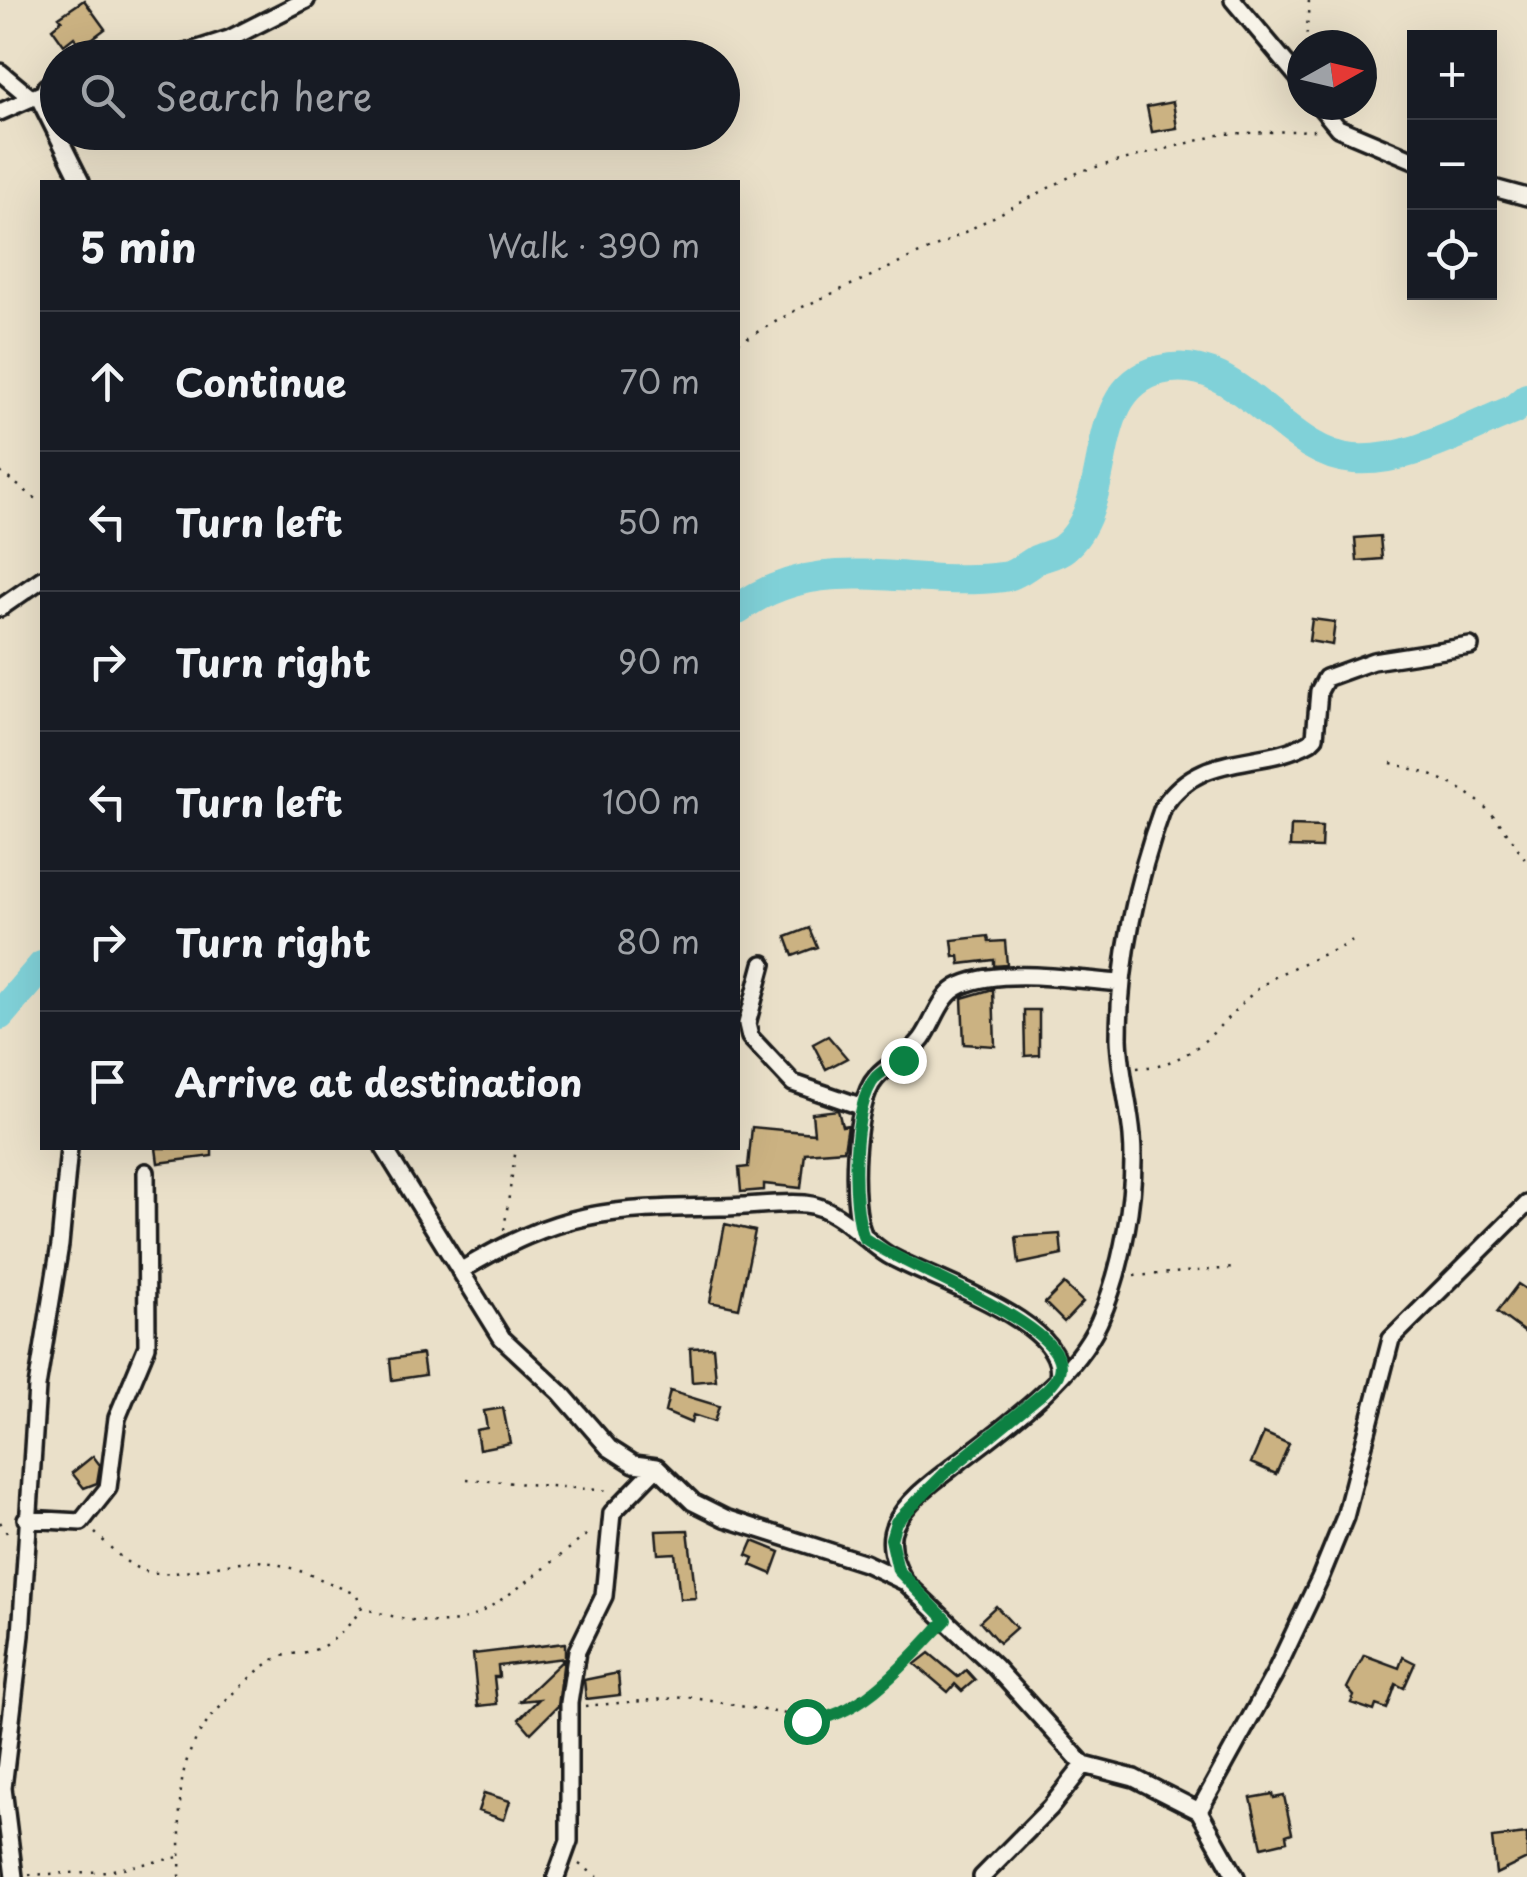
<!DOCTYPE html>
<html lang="en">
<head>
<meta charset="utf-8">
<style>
  body { margin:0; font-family:"Playpen Sans",sans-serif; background:#20242c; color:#f1f3f6 }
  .controls { position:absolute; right:30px; top:30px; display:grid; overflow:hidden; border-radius:0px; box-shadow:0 10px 40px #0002 }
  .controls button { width:90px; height:90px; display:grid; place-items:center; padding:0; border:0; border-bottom:2px solid #363941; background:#171b24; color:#f1f3f6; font:50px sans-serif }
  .compass { position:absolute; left:1287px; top:30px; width:90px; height:90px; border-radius:50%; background:#171b24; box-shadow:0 10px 40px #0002; rotate:82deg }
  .stop { position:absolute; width:30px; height:30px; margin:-22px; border:8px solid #0b8043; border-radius:50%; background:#fff }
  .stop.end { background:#0b8043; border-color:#fff; box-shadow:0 2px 10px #0008 }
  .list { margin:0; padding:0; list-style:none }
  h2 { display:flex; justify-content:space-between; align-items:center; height:130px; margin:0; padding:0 40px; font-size:42px }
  h2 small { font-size:32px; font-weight:400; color:#9ea1a6 }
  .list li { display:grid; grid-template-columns:65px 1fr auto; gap:30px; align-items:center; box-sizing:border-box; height:140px; padding:0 40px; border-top:2px solid #363941 }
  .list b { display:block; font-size:38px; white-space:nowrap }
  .list em { font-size:32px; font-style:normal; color:#9ea1a6 }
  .icon { flex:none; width:55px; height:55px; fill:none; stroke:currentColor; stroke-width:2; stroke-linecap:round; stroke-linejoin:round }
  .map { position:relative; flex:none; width:1527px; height:1877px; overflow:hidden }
  .search { position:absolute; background:#171b24; box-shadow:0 10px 40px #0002; left:40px; top:40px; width:700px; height:110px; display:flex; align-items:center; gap:25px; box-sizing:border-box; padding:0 35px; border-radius:55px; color:#9ea1a6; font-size:38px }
  .panel { position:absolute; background:#171b24; box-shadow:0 10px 40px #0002; left:40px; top:180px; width:700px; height:970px; border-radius:0px }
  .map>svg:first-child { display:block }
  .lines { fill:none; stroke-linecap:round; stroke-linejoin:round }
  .river { stroke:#80d1d8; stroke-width:30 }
  .building { fill:#cbb282; stroke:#1c1c1c; stroke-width:2.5 }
  .street-casing { stroke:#1c1c1c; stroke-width:22 }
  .path { stroke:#1c1c1c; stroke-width:2.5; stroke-dasharray:2.5 8; stroke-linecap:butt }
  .street { stroke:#f7f3e8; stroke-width:15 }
  .route { stroke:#0b8043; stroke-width:12 }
</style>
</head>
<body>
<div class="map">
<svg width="1527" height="1877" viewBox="0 0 1527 1877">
  <rect width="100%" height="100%" fill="#eae0c9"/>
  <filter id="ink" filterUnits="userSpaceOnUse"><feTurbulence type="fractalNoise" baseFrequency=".01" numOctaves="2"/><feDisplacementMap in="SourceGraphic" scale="20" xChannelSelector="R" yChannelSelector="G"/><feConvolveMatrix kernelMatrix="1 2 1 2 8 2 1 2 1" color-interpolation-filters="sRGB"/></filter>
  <g filter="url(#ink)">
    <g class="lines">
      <path class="river" d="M738,609C820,548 910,589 1003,577C1014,576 1026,566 1036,560C1044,556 1057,554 1064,548C1118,504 1082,390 1160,370C1240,350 1281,454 1354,459C1407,463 1465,429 1513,410L1527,398
        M0,1015L42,966"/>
    </g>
    <path class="building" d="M84,0L105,29L81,47L74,37L64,45L52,28L62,20L59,17Z
      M1173,102L1177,128L1152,132L1147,107Z
      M1380,536L1382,559L1357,561L1355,538Z
      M1312,619L1335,622L1332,645L1309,641Z
      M1291,826L1322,827L1321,848L1290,847Z
      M809,928L817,947L793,956L786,937Z
      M988,936L989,942L1005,941L1007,965L994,966V960L960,964L959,956L954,957L952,940Z
      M993,989L995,1046L964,1044L962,998Z
      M1024,1010H1039V1055L1025,1056Z
      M828,1036L847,1058L826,1069L813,1044Z
      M838,1110L842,1126L848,1125L844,1150L805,1153L801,1188L764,1184V1190L741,1192L739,1168L748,1167L752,1127L814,1133L812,1113Z
      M156,1148H212V1156L158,1163Z
      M725,1224L755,1231L739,1308L710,1302Z
      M1060,1234L1062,1255L1019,1264L1016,1237Z
      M1064,1284L1083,1302L1064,1322L1045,1303Z
      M1518,1284L1527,1290V1334L1497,1312Z
      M713,1347L716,1380L692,1382L690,1348Z
      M422,1354L425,1375L392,1380L390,1359Z
      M670,1391L719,1406L714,1422L693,1415L691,1423L665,1412Z
      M503,1408L510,1443L479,1449L476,1430L487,1428L484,1411Z
      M1264,1433L1289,1444L1276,1474L1251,1463Z
      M93,1456L100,1465L97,1483L84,1488L72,1473Z
      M688,1530L696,1598L680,1599L675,1553L658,1554L656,1531Z
      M753,1541L780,1552L772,1574L751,1565L754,1558L747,1555Z
      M996,1606L1016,1628L999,1643L980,1621Z
      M565,1643V1658L498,1666L499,1677H494L497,1704L478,1706L473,1654Z
      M929,1653L958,1677L966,1670L975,1680L962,1691L955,1684L948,1692L915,1664Z
      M1364,1655L1399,1668L1403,1657L1415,1663L1404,1688L1396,1684L1387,1709L1376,1705L1374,1711L1351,1703L1354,1696L1347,1688Z
      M564,1659L558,1706L531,1733L519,1719L539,1699L520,1701Z
      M618,1673L620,1695L586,1699L584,1680Z
      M484,1793L510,1801L504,1820L478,1811Z
      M1273,1794L1274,1798L1284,1796L1292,1833L1286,1835L1287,1841L1262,1847L1251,1798Z
      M1527,1834V1859L1496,1874L1492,1838Z"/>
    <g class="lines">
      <defs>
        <path id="street" d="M1233,0L1302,82
          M170,58L229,39L306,0
          M0,72L31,98
          M58,79L46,87L41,102L81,182
          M1319,105L1338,128L1414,160
          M0,112L41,94
          M1490,187L1527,197
          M0,608L42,579
          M763,964L747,1024L750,1037L793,1083L863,1107
          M384,1148L502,1338L561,1393L609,1448L634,1464L657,1467L693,1502L725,1518L865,1563L905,1582L995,1667L1084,1765L1134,1778L1199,1811L1236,1877
          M863,1234C850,1204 853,1103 876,1078C890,1062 909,1057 922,1039C935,1021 940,994 962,985C1002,967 1078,980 1122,983
          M460,1271C561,1210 607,1209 721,1207C749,1207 777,1202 805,1204C838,1207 861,1238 888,1255C928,1279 1069,1321 1058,1377
          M26,1519L81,1522L108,1488L117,1418L147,1346L146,1172
          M905,1582C895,1565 886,1544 895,1525C907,1499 938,1478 960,1461C1007,1425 1074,1377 1099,1322C1122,1271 1137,1192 1132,1136C1129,1103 1120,1072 1119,1038C1119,962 1137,878 1163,807C1201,749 1261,770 1310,742L1315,737L1319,691L1326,678L1373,661L1470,646
          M1199,1811L1275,1673L1320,1578L1345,1517L1391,1339L1527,1204
          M14,1877L3,1788L21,1635L37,1387L60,1245L69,1148
          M556,1877L569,1841V1703L577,1651L604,1596L612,1513L657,1467
          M982,1877L1050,1808L1084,1765"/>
      </defs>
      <use href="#street" class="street-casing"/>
      <path class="path" d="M1306,45L1309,0
        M738,343L798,309L944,243L1081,171L1223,134L1317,130
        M0,472L42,503
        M1391,763C1461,781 1489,799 1527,863
        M1137,1068C1209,1064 1222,1009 1275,977C1299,963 1328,954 1353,941
        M504,1230L516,1148
        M1134,1276L1235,1268
        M467,1479L610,1491
        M0,1522L9,1536
        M95,1533C108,1544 122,1561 137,1568C168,1583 218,1562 252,1561C285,1561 327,1582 357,1595L361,1607
        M585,1706L688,1697L821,1720L890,1677L935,1632
        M579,1864L598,1877
        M29,1875L108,1871L179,1857
        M180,1877C182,1796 167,1757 232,1695C246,1682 261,1665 280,1657C290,1653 300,1654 310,1651C332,1646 349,1626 362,1608C392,1617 431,1627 463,1620C491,1613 567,1551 592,1530"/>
      <use href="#street" class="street"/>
    </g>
  </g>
  <g class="lines" filter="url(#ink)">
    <path class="route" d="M806,1721C862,1718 910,1658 946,1620L898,1570L891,1539L896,1522L944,1474L1044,1392C1053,1383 1063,1374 1059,1360C1047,1318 904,1267 864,1238C851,1206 851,1104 876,1077C883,1070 894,1065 903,1060"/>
  </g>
</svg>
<div class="controls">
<button>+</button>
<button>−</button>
<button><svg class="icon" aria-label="locate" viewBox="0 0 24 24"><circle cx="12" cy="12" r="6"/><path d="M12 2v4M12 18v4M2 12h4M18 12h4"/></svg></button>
</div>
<svg class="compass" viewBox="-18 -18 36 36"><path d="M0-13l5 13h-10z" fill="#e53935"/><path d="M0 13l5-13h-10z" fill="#9ea1a6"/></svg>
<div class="stop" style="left:806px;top:1721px"></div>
<div class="stop end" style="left:903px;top:1060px"></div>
<div class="search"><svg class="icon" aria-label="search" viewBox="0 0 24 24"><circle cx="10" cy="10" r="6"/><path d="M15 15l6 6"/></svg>Search here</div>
<section class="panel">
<h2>5 min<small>Walk · 390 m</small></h2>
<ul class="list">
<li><svg class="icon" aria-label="ahead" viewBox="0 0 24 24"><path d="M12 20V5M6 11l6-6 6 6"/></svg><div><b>Continue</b></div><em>70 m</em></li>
<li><svg class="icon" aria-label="left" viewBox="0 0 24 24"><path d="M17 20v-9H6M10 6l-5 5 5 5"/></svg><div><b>Turn left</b></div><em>50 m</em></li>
<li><svg class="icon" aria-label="right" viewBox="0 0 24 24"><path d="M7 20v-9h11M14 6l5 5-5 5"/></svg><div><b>Turn right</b></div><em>90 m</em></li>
<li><svg class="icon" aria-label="left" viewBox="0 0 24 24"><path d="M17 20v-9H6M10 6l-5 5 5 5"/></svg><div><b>Turn left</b></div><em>100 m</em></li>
<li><svg class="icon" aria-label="right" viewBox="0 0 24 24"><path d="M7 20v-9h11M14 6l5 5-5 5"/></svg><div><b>Turn right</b></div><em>80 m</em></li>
<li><svg class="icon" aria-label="arrive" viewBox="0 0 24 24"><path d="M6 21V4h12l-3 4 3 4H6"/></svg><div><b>Arrive at destination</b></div></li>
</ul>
</section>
</div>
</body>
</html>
